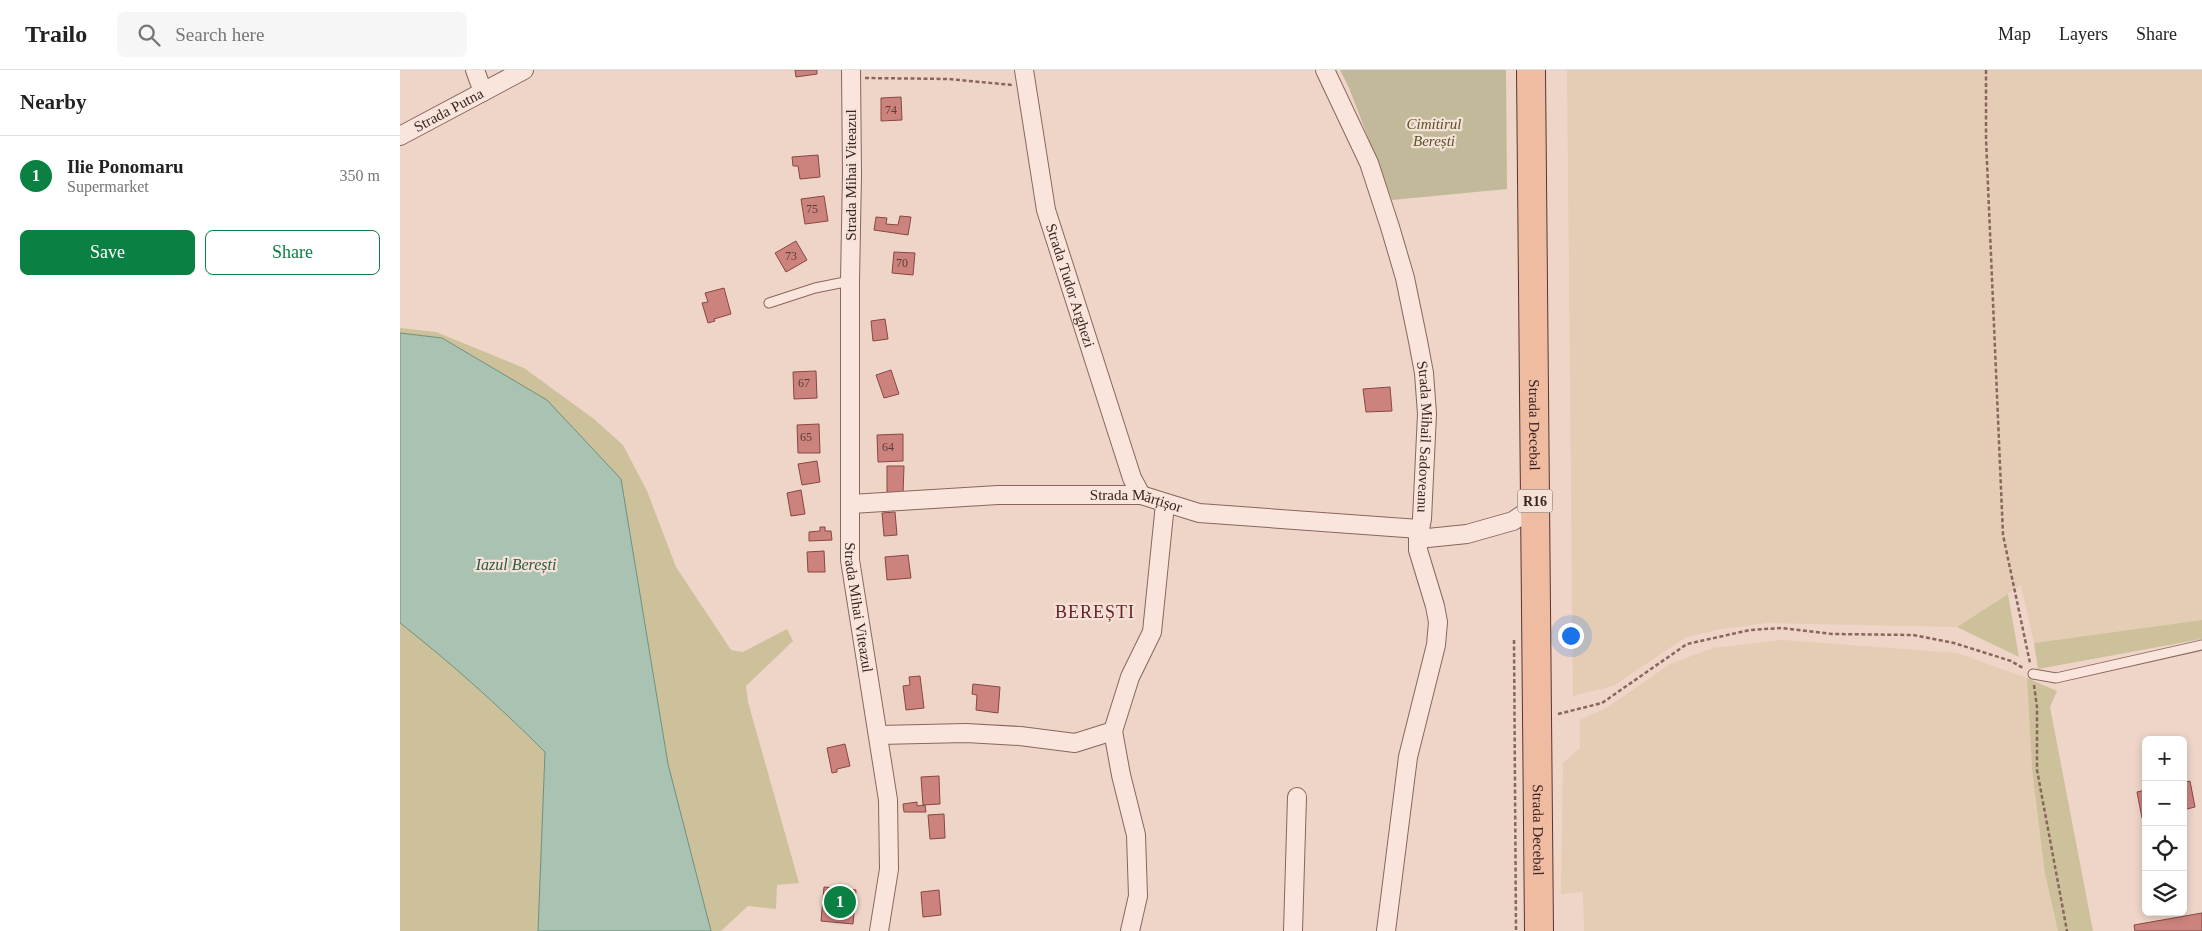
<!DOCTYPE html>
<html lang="en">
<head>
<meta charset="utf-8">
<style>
  body { margin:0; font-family:Georgia,serif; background:#f6f6f6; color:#222 }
  .controls { position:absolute; right:15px; bottom:15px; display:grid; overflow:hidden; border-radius:8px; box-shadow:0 2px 8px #0003 }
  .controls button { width:45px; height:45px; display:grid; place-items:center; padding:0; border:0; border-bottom:1px solid #e0e0e0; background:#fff; color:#222; font:25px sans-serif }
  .you { position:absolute; left:1170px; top:565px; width:18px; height:18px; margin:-12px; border:4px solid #fff; border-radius:50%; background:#1a73e8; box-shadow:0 0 0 8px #1a73e833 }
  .badge { display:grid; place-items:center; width:32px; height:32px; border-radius:50%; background:#0b8043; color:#fff; font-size:16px; font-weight:700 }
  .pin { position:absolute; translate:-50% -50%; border:2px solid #fff; box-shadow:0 1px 5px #0006 }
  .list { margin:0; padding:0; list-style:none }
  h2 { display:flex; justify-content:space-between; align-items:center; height:65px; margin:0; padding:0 20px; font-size:21px }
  h2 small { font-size:16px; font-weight:400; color:#767676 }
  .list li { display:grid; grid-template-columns:32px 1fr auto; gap:15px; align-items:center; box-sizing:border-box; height:80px; padding:0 20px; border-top:1px solid #e0e0e0 }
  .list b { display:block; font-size:19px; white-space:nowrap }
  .list p { margin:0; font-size:16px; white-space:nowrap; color:#767676 }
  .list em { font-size:16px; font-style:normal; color:#767676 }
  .actions { display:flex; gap:10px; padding:15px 20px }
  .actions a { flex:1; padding:11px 0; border:1px solid #0b8043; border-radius:8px; text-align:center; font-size:18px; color:#0b8043 }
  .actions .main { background:#0b8043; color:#fff }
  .icon { flex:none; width:28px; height:28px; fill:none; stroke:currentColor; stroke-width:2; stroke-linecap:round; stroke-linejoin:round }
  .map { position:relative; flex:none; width:1802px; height:861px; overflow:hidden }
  header { display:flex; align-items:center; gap:30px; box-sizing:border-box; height:70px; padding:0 25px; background:#fff; border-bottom:1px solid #e0e0e0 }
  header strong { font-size:24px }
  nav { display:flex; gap:28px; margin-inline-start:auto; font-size:18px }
  .search { width:350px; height:45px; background:#f6f6f6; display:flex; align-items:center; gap:12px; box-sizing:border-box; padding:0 18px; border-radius:8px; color:#767676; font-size:19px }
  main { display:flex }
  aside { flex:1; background:#fff }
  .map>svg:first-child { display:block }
  .farmland { fill:#e4ccb5 }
  .green { fill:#ccc19b }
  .cemetery { fill:#c2b99a }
  .water { fill:#a9c2b2; stroke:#6f917d }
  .building { fill:#cc837e; stroke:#894643 }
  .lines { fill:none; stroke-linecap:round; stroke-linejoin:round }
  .service-casing { stroke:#8a655d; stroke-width:11 }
  .minor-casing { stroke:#8a655d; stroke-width:20 }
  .primary-casing { stroke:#583531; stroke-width:30 }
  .path { stroke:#8a655d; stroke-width:2.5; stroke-dasharray:4 2.5; stroke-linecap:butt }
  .service { stroke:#f9e5db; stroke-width:9 }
  .minor { stroke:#f9e5db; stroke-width:18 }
  .primary { stroke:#f0bca1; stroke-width:28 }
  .labels { text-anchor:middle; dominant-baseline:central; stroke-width:4.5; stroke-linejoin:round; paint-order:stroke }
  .number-label { font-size:12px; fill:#5e3c38 }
  .shield { fill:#f5e2d7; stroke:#725d57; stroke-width:1 }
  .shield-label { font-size:14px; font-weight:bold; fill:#3a2420 }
  .street-label { font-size:15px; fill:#3a2420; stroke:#f5e2d7 }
  .park-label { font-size:15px; font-style:italic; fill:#575227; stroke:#f5e2d7 }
  .water-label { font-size:16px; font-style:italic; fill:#305a48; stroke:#f5e2d7 }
  .quarter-label { font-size:18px; letter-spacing:1px; fill:#67202a; stroke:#f5e2d7 }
</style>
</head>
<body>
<header>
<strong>Trailo</strong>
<div class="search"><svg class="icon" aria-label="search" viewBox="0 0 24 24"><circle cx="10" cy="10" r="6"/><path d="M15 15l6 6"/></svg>Search here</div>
<nav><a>Map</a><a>Layers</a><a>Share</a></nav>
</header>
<main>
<aside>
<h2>Nearby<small></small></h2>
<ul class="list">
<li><span class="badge">1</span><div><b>Ilie Ponomaru</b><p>Supermarket</p></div><em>350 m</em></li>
</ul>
<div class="actions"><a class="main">Save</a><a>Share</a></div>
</aside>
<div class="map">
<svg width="1802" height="861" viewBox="0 0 1802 861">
  <rect width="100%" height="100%" fill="#eed5c8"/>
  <path class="farmland" d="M1167,0H1802V550L1634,573L1621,515L1557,557L1368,553L1321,559L1286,567L1213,616L1173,626Z
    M1383,570L1557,583L1627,608L1632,699L1645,804L1658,861H1184L1183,822L1161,824L1163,693L1180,678V650L1208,637L1270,594L1313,578Z"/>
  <path class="green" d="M0,258L36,262L124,298L194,349L223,375L247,421L276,497L331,580L343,582L387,559L393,571L346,616L348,632L399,813L377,815L376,839L348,836L321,861H0Z
    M1608,524L1619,587L1557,557Z
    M1802,550V569L1638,599L1634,573Z
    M1627,608L1657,621L1650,637L1693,861H1658L1645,804L1632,699Z"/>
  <path class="cemetery" d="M940,0H1106L1107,119L992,130L949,18Z"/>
  <path class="water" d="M0,263L42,268L147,330L221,409L268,694L311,861H138L145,682C99,636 51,593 0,553Z"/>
  <path class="building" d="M395,0H417V4L396,7Z
    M501,27L502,50L481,51V28Z
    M418,85L420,107L400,109L398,96H393L392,87Z
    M424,126L428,151L405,154L401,129Z
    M500,146L511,147L508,165L474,160L476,147L487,148L486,154L498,155Z
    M396,171L407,190L386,202L375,183Z
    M494,182L515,183L513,205L492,203Z
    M324,218L331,244L314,249L315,251L308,253L302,233L308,232L305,223Z
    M485,249L488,269L473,271L471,251Z
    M491,300L499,324L484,328L476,305Z
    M416,301L417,328L394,329L393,302Z
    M990,317L992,341L966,342L963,319Z
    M419,354L420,383H398L397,355Z
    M503,364V391L478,392L477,365Z
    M417,391L420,412L402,415L398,394Z
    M487,396H504L503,424L487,423Z
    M401,420L405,444L391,446L387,423Z
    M495,442L497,465L484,466L482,443Z
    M420,457H425V461H431L432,470L409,471V462L420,461Z
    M424,481L425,502H408L407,482Z
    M508,485L511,508L487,510L485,487Z
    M520,606L524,638L506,640L503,616L510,615L509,607Z
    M573,614L600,617L598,643L576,640L577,625L572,624Z
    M445,674L450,696L437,699V702L432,703L427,678Z
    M539,706L540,734L523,735L521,707Z
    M1790,711L1795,737L1783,740V713Z
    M1746,720V747L1742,748L1737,722Z
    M517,732V736L525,735L526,742H504L503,734Z
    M544,744L545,768L530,769L528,745Z
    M424,817L456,820L453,854L421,851Z
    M539,820L541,845L523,847L521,822Z
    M1802,843V861H1735L1734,855Z"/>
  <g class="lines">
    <defs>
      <path id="service" d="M369,233L415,218L450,211
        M1633,604L1656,608L1802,575"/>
      <g id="minor">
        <path d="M75,0L83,22"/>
        <path id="s1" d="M451,0L452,104L450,211V490L488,730L489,799L479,861"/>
        <path id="s2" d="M624,0L646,140L732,408L741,425"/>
        <path id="s3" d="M925,0L969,93L990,157L1005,208L1018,271L1024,303L1027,344L1022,449L1018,469V480L1035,536L1038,552L1036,575L1008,687L986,861"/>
        <path id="s4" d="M0,66L124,0"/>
        <path id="s5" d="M451,434L598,425H741L799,443L1019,459"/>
        <path d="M1018,469L1067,464L1113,451L1135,436"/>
        <path d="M479,665L566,663L620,666L675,673L713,661"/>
        <path d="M730,861L738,826L736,765L721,705L713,661L730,607L752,562L765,434"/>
        <path d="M893,861L897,727"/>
      </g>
      <g id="primary">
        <path id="s6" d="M1131,0L1139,861"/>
      </g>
    </defs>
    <use href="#service" class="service-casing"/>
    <use href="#minor" class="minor-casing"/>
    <use href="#primary" class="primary-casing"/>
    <path class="path" d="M1586,0V69L1603,465L1630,593
      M465,8L549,9L612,15
      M1114,570L1116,861
      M1634,615L1637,637V700L1667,861
      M1158,644L1202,633L1287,574L1350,560L1381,558L1432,564L1513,565L1554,573L1611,591L1623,598"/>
    <use href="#service" class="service"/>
    <use href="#minor" class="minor"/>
    <use href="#primary" class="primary"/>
  </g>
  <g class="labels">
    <g class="number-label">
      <text x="491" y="40">74</text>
      <text x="412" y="139">75</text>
      <text x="391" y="186">73</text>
      <text x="502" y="193">70</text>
      <text x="404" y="313">67</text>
      <text x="406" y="367">65</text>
      <text x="488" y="377">64</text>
    </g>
    <rect class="shield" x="1117.5" y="419.5" width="35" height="23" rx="4"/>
    <g class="shield-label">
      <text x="1135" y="431">R16</text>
    </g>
    <g class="street-label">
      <text stroke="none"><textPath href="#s4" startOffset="55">Strada Putna</textPath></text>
      <text transform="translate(451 105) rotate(-90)">Strada Mihai Viteazul</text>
      <text stroke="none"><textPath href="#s2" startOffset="221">Strada Tudor Arghezi</textPath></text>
      <text stroke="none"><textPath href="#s6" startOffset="355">Strada Decebal</textPath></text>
      <text stroke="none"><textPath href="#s3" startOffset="384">Strada Mihail Sadoveanu</textPath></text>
      <text stroke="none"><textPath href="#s5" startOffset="286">Strada Mărțișor</textPath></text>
      <text stroke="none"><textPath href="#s1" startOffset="538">Strada Mihai Viteazul</textPath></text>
      <text stroke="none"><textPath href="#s6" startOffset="760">Strada Decebal</textPath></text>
    </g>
    <g class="park-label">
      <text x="1034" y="54">Cimitirul<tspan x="1034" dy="17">Berești</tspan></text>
    </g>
    <g class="water-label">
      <text x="116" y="494">Iazul Berești</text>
    </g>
    <g class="quarter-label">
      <text x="695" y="542">BEREȘTI</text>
    </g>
  </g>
</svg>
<div class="controls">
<button>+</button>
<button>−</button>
<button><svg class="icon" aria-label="locate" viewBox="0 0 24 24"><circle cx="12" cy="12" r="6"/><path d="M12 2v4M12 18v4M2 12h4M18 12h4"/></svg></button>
<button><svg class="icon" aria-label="layers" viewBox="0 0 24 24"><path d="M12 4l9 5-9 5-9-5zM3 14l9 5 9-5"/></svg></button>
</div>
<div class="you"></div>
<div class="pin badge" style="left:440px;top:832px">1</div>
</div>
</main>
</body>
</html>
